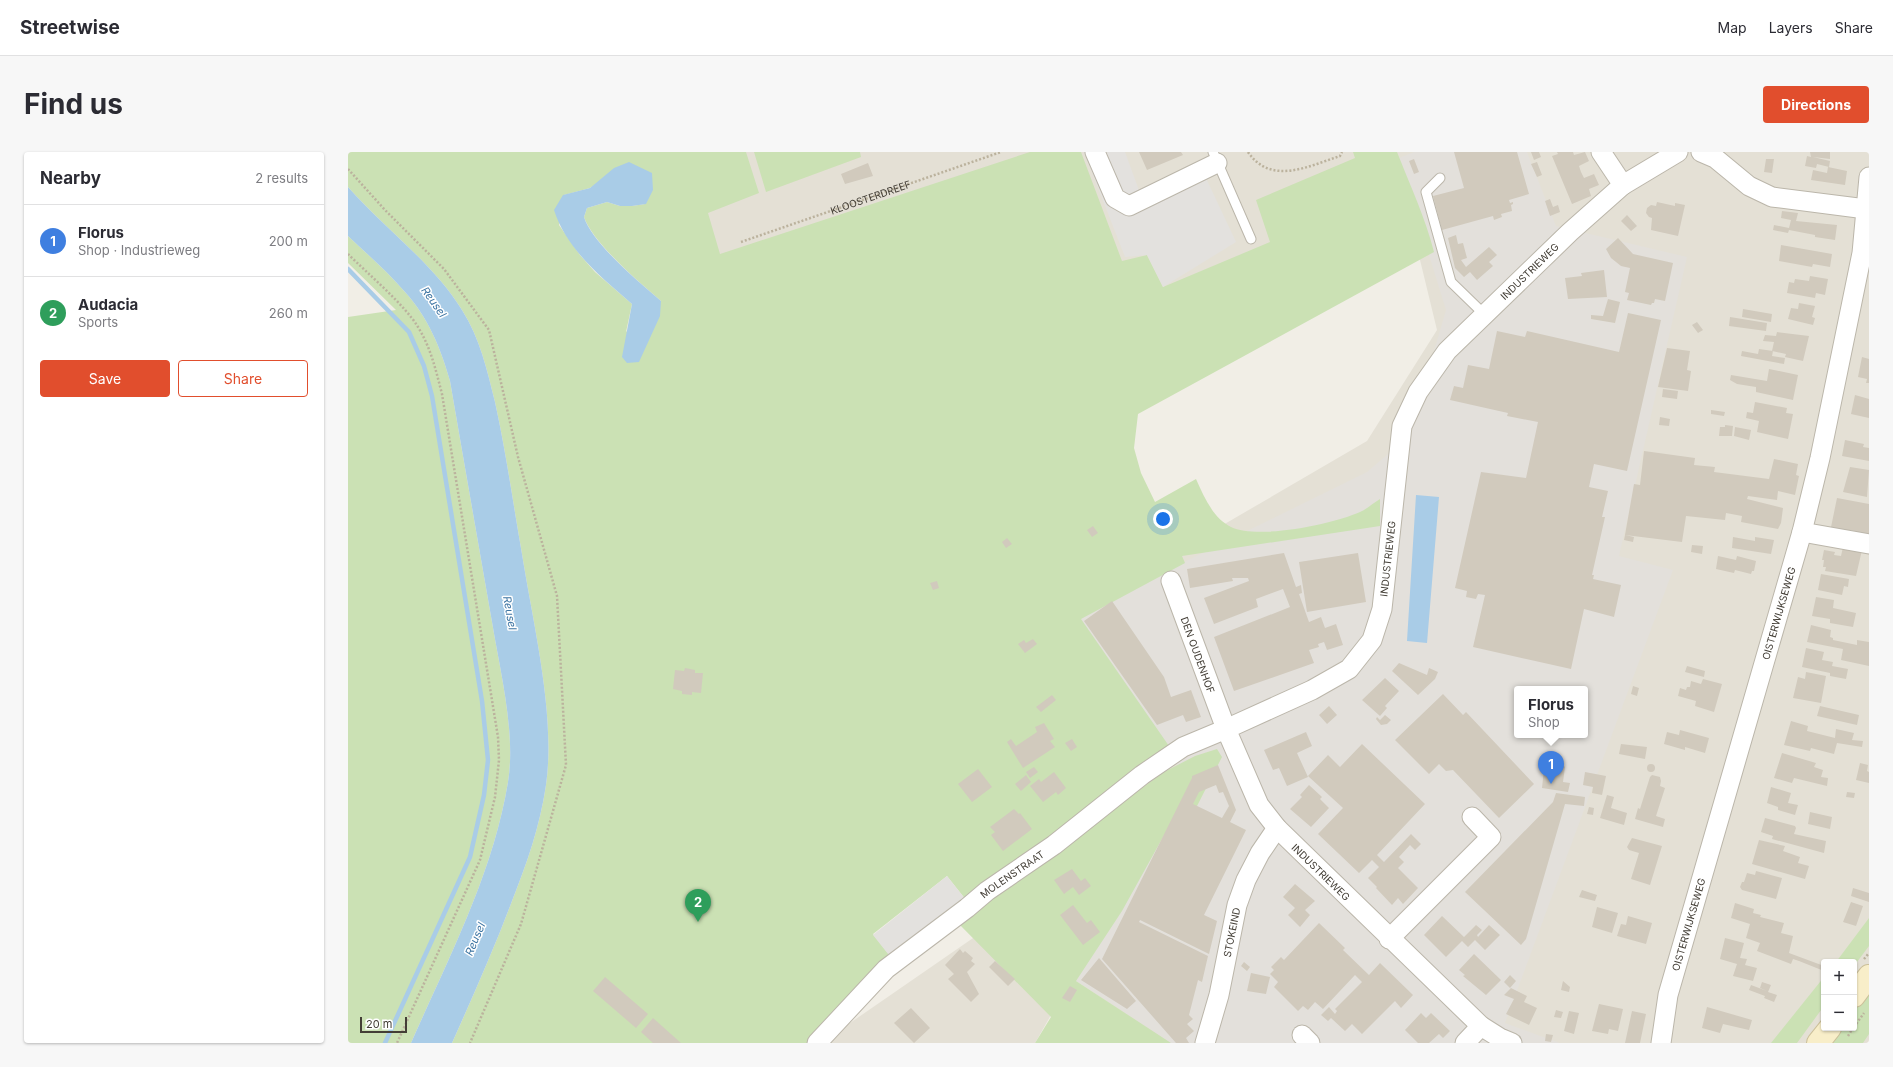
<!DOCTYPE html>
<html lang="en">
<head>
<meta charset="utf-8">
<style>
  body { margin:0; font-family:Inter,sans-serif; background:#f7f7f7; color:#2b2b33 }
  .controls { position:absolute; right:12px; bottom:12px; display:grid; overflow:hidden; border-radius:4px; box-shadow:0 1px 3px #0004 }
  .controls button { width:36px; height:36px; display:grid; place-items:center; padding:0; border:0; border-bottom:1px solid #e1e1e2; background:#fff; color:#2b2b33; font:20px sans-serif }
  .scale { position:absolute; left:12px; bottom:10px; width:47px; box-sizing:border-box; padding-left:4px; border:2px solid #433e36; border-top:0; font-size:11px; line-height:14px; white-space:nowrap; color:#433e36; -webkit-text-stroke:3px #fff; paint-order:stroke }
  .you { position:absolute; left:815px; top:367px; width:14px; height:14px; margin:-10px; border:3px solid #fff; border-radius:50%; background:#1a73e8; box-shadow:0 0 0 6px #1a73e833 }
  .badge { display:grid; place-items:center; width:26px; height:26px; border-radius:50%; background:#e14e2d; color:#fff; font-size:13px; font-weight:700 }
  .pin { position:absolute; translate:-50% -33px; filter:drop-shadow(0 1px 2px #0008) }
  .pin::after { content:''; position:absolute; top:21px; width:14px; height:12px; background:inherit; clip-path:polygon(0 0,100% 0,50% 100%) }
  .popup { position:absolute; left:1166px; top:534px; width:74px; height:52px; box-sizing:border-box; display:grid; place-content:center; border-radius:4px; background:#fff; filter:drop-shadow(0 1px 3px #0005); font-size:13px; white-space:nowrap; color:#7c7c81 }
  .popup b { font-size:15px; color:#2b2b33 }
  .popup::after { content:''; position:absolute; left:50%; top:100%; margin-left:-8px; border:8px solid transparent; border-top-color:#fff }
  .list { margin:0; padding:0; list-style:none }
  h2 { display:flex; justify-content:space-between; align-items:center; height:52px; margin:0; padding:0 16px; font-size:17px }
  h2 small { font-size:13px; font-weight:400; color:#7c7c81 }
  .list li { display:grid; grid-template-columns:26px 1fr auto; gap:12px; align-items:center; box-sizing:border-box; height:72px; padding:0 16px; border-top:1px solid #e1e1e2 }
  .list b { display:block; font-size:15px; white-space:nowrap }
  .list p { margin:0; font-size:13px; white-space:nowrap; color:#7c7c81 }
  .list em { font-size:13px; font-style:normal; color:#7c7c81 }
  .actions { display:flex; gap:8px; padding:12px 16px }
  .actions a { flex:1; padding:9px 0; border:1px solid #e14e2d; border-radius:4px; text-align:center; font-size:14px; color:#e14e2d }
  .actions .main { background:#e14e2d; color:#fff }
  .map { position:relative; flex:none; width:1521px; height:891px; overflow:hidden; border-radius:4px }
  header { display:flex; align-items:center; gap:24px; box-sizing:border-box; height:56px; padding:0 20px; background:#fff; border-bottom:1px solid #e1e1e2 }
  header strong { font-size:19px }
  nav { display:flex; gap:22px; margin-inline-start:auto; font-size:14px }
  .intro { display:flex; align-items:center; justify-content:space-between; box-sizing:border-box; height:96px; padding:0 24px }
  h1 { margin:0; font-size:28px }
  .button { padding:10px 18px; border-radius:4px; background:#e14e2d; color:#fff; font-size:14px; font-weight:700 }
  main { display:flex; gap:24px; padding:0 24px }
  aside { flex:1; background:#fff; border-radius:4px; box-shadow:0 1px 3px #0004 }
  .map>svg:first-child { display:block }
  .residential { fill:#e4e0d5; fill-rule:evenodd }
  .industrial { fill:#e3e0db; fill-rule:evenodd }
  .green { fill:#cbe1b4; fill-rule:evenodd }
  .parking { fill:#e3e1de }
  .water { fill:#a9cce7 }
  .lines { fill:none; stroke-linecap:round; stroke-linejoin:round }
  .stream { stroke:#a9cce7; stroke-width:4.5 }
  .building { fill:#d1cabd; fill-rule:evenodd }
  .service-casing { stroke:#bbb6aa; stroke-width:11 }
  .minor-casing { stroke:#bbb6aa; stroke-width:21 }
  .secondary-casing { stroke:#ccc19b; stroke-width:24 }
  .path { stroke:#bbb29d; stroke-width:2.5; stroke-dasharray:2 2; stroke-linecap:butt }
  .service { stroke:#fff; stroke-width:9 }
  .minor { stroke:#fff; stroke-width:19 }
  .secondary { stroke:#f8eec9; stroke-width:22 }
  .labels { text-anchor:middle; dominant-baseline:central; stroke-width:3; stroke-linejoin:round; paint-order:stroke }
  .street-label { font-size:10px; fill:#433e36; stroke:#fff }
  .water-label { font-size:11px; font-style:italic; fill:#3c74a2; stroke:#fff }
</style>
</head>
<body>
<header>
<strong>Streetwise</strong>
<nav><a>Map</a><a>Layers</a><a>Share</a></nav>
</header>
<div class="intro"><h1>Find us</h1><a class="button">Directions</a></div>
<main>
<aside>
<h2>Nearby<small>2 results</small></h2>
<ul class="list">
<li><span class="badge" style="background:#3f7fe0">1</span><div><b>Florus</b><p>Shop · Industrieweg</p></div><em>200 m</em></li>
<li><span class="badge" style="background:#2e9e5b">2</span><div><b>Audacia</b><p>Sports</p></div><em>260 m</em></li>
</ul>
<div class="actions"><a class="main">Save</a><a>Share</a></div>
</aside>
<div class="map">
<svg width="1521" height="891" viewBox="0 0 1521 891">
  <rect width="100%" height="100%" fill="#f1eee6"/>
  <path class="residential" d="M326,0H1521V891H821L724,826L687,891H478L476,889L670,755L724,461L1019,289L1089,178L1049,13L927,95L792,157L351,120ZM1169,537H1237V583H1169ZM1476,810H1506V876H1476Z"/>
  <path class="industrial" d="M1066,0H1179L1208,74L1339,105L1271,404L1325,418L1157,871L1212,891H823L725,827L832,617L728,466L824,416L1019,320L1061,284L1098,158L1051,6ZM1169,537H1237V583H1169Z"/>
  <path class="green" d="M0,0H398L411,41L360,61L372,102L682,0H733L774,109L799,103L815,135L922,90L908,48L1007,6L1005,0H1049C1062,33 1077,65 1086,100L790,262L786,296L793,321L807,350L848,327C856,345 865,366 883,375C910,388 985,372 1012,360C1019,357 1025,351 1032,347V374L834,404L837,411L733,467L821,594L780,621L763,637L618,748L599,724L525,782L543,805L461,891H104C125,844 146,797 164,749C179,711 192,674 198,633C208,563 185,472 174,402C165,351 158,300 147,250C139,218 132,186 114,158C85,111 37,77 0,35ZM251,30L297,52L284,54H272L259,50L239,56L236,65C245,91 291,130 313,149L278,180L284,152L247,120L232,103L211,73L216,43L242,36Z
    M406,0H512L513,5L418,40Z
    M0,84C19,102 40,120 57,140C80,165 93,197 102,229C116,310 130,390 144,470C152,519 168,581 160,630C145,722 100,807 63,891H0V165L48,158L0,111Z
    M869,597L874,605L848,656L835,649L774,759L728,829L823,891H687L703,865L611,772L644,745L816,620L847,604Z
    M1521,766V794L1506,814V810H1488Z
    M1476,825V854L1449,891H1423Z
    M1521,830V882L1515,891H1479L1489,876H1506V852Z"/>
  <path class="parking" d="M736,0H777L796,52L856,22L888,90L815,135L799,103L777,105Z
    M599,724L618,748L544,807L525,783Z"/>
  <path class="water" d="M281,10L304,21L305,38L298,52L284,54H272L259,50L239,56L236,65C244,91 291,130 313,149L312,164L291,210L279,211L274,205L284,152C253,125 219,98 206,58L215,43L242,36L266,16Z
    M0,35C37,77 85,111 114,158C132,186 139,218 147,250C158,300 165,351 174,402C185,472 208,563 198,633C192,674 179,711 164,749C146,797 125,844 104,891H63C100,807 145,722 160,630C168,581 152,519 144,470C130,390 116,310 102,229C93,197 80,165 57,140C40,120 19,102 0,84Z
    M1068,343L1091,345L1079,491L1059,489Z"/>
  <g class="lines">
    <path class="stream" d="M0,117L61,180L76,214L84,244L134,549L140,608L136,643L122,705L37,891"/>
  </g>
  <path class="building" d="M791,0H833L835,3L799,18Z
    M1106,0H1169L1181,42L1161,48L1162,51L1165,50V52L1163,53L1164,59L1153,62L1154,65L1146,68L1145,64L1094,78L1085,44L1116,36Z
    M1183,0H1191L1193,5L1186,8Z
    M1209,0H1225L1226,3L1237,0L1241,9L1231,14L1233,20L1236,26L1246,22L1251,33L1241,37L1243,44L1224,52L1204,4L1210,2Z
    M1462,0H1482V7L1465,5L1482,9L1481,15L1469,12L1468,16L1457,14L1459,4L1463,5Z
    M1066,7L1071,20L1066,22L1061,9Z
    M1418,7H1426L1424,21L1416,20Z
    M1189,10L1194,23L1189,25L1183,12Z
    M520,11L525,24L497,32L493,22Z
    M1480,15L1499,19L1497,33L1463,28L1465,18L1479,21Z
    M1202,47L1205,55L1210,53L1212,60L1202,64L1197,49Z
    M1309,50L1327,54V51L1337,53L1330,84L1303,78L1304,66L1301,65L1298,61L1299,56L1303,53L1308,54Z
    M1434,59L1450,61L1448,69L1489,73L1487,88L1467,85V83L1441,78L1440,81L1425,78L1426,73L1441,76L1443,68L1433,66Z
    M1279,63L1289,74L1283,79L1273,69Z
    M1108,83L1110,92L1115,91L1119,106L1113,108L1118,115L1141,95L1149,103L1141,110L1145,114L1129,128L1122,120L1116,125L1107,116L1100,86Z
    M1270,86L1285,102L1325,111L1317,149L1307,147L1306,151H1304L1303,153L1279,148L1281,141L1277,140L1282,116L1273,114L1263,106L1258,97Z
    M1433,93L1484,102L1482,115L1465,112L1464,115L1431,109Z
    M1256,118L1259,145L1220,147L1217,126L1234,124L1233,121Z
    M1462,124L1480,127L1477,143L1468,141L1467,146L1439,141L1441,130L1446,131L1447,127L1461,129Z
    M1260,147L1272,150L1267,171L1243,167V163L1255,164Z
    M1451,151L1467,154L1464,165L1467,166L1465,173L1440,167L1443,156L1450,157Z
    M1395,157L1424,162L1423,170L1394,165Z
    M1280,161L1313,168L1279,319L1246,312L1241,335L1260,339L1254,365H1257L1244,423H1246L1245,427L1273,433L1266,465L1236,457L1223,517L1125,495L1137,443L1130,442L1128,447L1118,445L1119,439L1107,436L1133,320L1178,326L1190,270L1159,264L1160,261L1102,248L1106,234L1115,236L1120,213L1141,217L1149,179L1177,185L1179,179L1271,200Z
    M1382,165L1419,171L1418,179L1381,174Z
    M1349,170L1355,178L1350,181L1344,173Z
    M1429,180L1461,184L1455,209L1437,205L1438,202L1424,199L1426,190L1415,189L1417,183L1428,184Z
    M1319,196L1342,199L1339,218L1343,219L1340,239L1310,235Z
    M1411,197L1425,199L1424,204L1437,206L1436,212L1393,204L1394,199L1410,202Z
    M1514,205L1521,207V231H1518L1519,227L1510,225Z
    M1421,217L1450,223L1445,248L1408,240V235L1389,232L1382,228L1383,223L1419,229Z
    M1315,237L1330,239L1329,247L1314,245Z
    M1507,243L1521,247V266L1503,262Z
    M1407,250L1439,256L1438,261L1445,262L1440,287L1409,280L1411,269L1398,266L1399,260L1405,261Z
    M1363,258L1377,260L1376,264L1363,262Z
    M1312,265L1322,267L1321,274L1311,273Z
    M1377,273L1385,274L1384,284H1371L1372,275H1377Z
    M1387,275L1403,278L1401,288L1386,284Z
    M1497,288L1516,292L1515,295L1521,296V309L1494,304Z
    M1296,299L1347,306L1346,313L1367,315L1366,320L1421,327L1426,307L1450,312L1448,323L1451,324L1447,343L1430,339L1429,348L1400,344L1399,347L1435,356L1433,371L1430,377L1393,370L1394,364L1378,361L1377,368L1338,364L1334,390L1277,383L1286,332L1292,333Z
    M1502,315L1521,318L1519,345L1495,340Z
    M1489,346L1521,352V388L1507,379L1500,378L1499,384L1482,380Z
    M745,374L750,381L744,385L739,378Z
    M1277,383L1286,385L1285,390L1276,388Z
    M1385,385L1407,389V385L1426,388L1423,402L1384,396Z
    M659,386L664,392L658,396L654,390Z
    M1344,393L1355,394L1354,402L1343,400Z
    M1495,395L1514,398L1508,424L1477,419L1478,415H1475L1476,408H1474L1476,398L1487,400L1486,403L1493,404Z
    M936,401L948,435L953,433L954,441L951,442L961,470L973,465L977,476L988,472L995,493L979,498L976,490L970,492L971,495L961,498L966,511L886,539L866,485L942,455L935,437L908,447L910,455L866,472L856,446L901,429L900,426H884L885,429L842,436L839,417Z
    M1010,401L1018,450L959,460L951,410Z
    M1370,404L1388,408L1389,404L1408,409L1406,419H1404L1403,422L1387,418L1386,421L1368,417Z
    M1473,422L1501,427L1500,435L1496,434L1494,443L1470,438Z
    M589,429L591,436L585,438L582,431Z
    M1468,445L1486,448L1485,456L1508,461L1505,475L1482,471V467L1464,464Z
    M764,449L816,525L823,545L843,538L853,565L838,570L835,563L809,573L736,469Z
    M1463,473L1483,478L1482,485L1485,486V488L1509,493V488L1521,490V514L1493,508L1495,497L1459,490Z
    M685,487L689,492L677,501L670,492L676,488L678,491Z
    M1458,496L1476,500L1474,508L1485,510L1484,514L1500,517L1498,527L1482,524V521L1454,515Z
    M1051,511L1079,523L1081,516L1090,520L1087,527L1070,543L1044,519Z
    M1339,514L1357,519L1356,525L1337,520Z
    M337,516L347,518V521H355L353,541L344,540V543L334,542V539L325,537L327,518L336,519Z
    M1458,520L1478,524L1473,551L1445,546L1450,525L1457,527Z
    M1037,526L1051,539L1037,554L1039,556L1032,564L1014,548Z
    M1355,527L1374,532L1366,560L1347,554L1348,549L1330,544L1332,536L1338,538L1339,535H1342L1343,529L1353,532Z
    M1285,534L1291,536L1289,544L1283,542Z
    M1095,542L1115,563L1118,560L1186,632L1151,666L1105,618L1098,619L1091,612L1081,622L1047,588Z
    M704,543L708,548L693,560L688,555Z
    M981,554L989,563L979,572L971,563Z
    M1472,554L1511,563L1509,573L1469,564Z
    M1037,563L1043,568L1039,572L1033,573L1028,567L1029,565L1032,568Z
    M1443,569L1460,574L1459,579L1487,586L1488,577L1506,581L1504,588L1515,589L1514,595L1489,591L1486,602L1463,596L1462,599L1436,593Z
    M696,571L706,587L702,589L707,595L675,616L659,590L663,587L668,594L689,580L687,575Z
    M1332,578L1361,586L1357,601L1337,595V598L1316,592L1319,580L1331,583Z
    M958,580L964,594L949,601L960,625L939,634L931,616L925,618L916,598Z
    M724,587L729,595L723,599L717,591Z
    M1014,592L1077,652L1029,703L1036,710L1063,682L1073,692L1067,698L1062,693L1051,705L1056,710L1050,716L1070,736L1055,752L1050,746L1044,753L1028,736L1029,735L1020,726L1031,715L1024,708L1011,721L970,682L995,656L960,624L980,603L992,615Z
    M1273,592L1299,595L1297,607L1271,602Z
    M1434,601L1468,611L1466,615L1475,618L1473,625L1480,626L1479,634L1446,626L1444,631L1426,626Z
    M1512,611L1520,613L1519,619L1521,620V631L1508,628Z
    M1299 616a4 4 0 1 1 8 0a4 4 0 1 1-8 0Z
    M1210,612L1215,613L1217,615L1215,630L1222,631L1220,640L1194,636L1196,617L1206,618L1207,614Z
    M870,613L888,658L882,670L898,678L856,763L869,769L861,802L792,768L791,770L860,804L854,830L850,828L841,863L845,867L839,872L846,879L838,886L841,891H828L754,807L844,626V624ZM868,633L871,641L875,640L881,654L874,666L845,652L851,640Z
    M686,615L690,620L682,626L678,620Z
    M630,617L644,635L624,650L610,632Z
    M706,620L718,636L710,643L708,640L695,650L682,634L691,627L693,630Z
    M1237,620L1258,624L1254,643L1244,641L1245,635L1235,633Z
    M678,623L683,630L673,639L667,632Z
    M1304,623L1312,625L1313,629L1312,634L1317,636L1308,664L1317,667L1315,675L1287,667L1290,656L1292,657L1302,625Z
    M961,633L974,645L972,647L981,656L963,675L942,657L954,645L952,643Z
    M1423,635L1443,641L1440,651L1450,653L1447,663L1430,658V655L1419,651Z
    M1499,640L1507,641L1506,646L1498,645Z
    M1208,641L1237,645L1236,654L1217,652L1178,787L1173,793L1117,740L1205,650Z
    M1259,643L1266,645L1263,656L1279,661L1276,673L1252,666Z
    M1241,655L1246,656L1245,663L1239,662Z
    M666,657L671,662L672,661L684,677L655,699L643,683L647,680L642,675Z
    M1462,660L1484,665L1482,677L1460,672Z
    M1417,666L1447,674L1448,676L1446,682L1478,689L1476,701L1424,687L1425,684L1413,680Z
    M1284,686L1314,694L1302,733L1283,727L1291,701L1281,698L1279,695Z
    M1411,688L1437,694L1435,699L1452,705L1450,711L1461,714L1457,727L1404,712Z
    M724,717L733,729L737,726L743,734L731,743L725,735L716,742L706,728Z
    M1408,719L1434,726L1428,747L1394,738L1392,735L1394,730H1396L1399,721L1407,723Z
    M947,732L967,749L957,758L962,763L952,775L940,763L947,756L935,745Z
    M1505,736L1521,741V750L1503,744Z
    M1234,738L1249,743L1247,749L1231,745Z
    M1503,750L1515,754L1508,774L1495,770Z
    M1387,751L1406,757L1405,761L1413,763L1412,765L1436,771L1433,781L1445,784L1441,801L1476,814V819L1451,809L1445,807L1443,812L1409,799L1412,791L1398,786L1402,772L1383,766Z
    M725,753L739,771L743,768L752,780L735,793L712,763Z
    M1249,755L1270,761L1264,781L1244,775Z
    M1094,764L1116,785L1128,773L1134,778L1129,783L1130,785L1141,773L1152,783L1137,798L1127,788L1120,795L1114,789L1098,805L1076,783Z
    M1280,764L1304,771L1298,792L1269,784L1273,772L1278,773Z
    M971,771L997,796L995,798L1021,823L1032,811L1065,843L1053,856L1047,849L1014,882L1004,872L997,879L983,866L980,869L973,863L981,855L987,862L989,859L987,857L1014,830L1007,823L975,857L967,850L960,858L955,854L950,859L926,835L930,830L922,822L926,818L923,815L933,805L936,808Z
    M1377,786L1396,791L1392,806L1399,807L1397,813L1409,816L1405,829L1385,824L1389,812L1372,807Z
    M612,797L615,801L617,799L625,806L623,809L627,812L619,820L631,842L623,850L600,827L606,822L597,813Z
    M1126,802L1153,828L1138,843L1115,824L1117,823L1111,818Z
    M751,806L788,849L779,857L733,828Z
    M647,809L667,827L660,834L641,815Z
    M896,810L902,815L899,819L893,814Z
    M903,821L922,825L918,842L899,839Z
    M1162,823L1168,829L1162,836L1156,830Z
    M257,825L300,862L288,876L245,839Z
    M1215,829L1222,835L1221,840L1213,838Z
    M1414,830L1423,833L1420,840L1429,843L1426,850L1416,846L1417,844L1401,838L1403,833L1419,839L1412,836Z
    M722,834L729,838L722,850L714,846Z
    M1163,836L1179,844L1176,850L1189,856L1181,873L1158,862L1166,847L1156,843Z
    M1251,852L1275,857L1270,879L1261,877L1260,882L1244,879Z
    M1359,855L1404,868L1401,878L1375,872L1372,881L1354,876Z
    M563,856L582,876L566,891L546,871Z
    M1208,858L1215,860L1213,866L1206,865Z
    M1221,859L1231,861L1226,882L1216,879Z
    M1284,859L1298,862L1292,891H1277Z
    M1073,861L1078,866L1083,861L1102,879L1095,886L1091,882L1081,891H1070L1057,878Z
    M305,866L333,891H305L293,880Z
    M1198,882L1205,883L1203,890L1197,889Z"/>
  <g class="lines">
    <defs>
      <path id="service" d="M865,0L903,87
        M1092,26L1078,40L1103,130L1137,163"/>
      <g id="minor">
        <path d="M747,0L767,46L781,54L869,11"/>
        <path d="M1253,0L1275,33"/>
        <path d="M1353,0L1367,6L1401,34L1424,45L1518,57"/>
        <path d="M1454,380L1521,392"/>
        <path d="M1041,787L1143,685L1124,665"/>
        <path d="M954,883L962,891"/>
        <path id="s2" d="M469,891L538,817L619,756L639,739L706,693L794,623L835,595L878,577L823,429"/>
        <path id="s3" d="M857,891L871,843L889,753L898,728L912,701L929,676"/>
        <path d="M1117,891L1133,874"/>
        <path id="s4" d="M1164,891L1152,886L1133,874L929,676L911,653L878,577L964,538L1001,517L1024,488L1034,457L1054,274L1070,240L1099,199L1222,80L1275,33L1330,0"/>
        <path id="s5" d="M1313,891L1320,843L1454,380L1472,306L1514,101L1521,25"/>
      </g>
      <path id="secondary" d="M1506,844L1521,824
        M1470,891L1482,876"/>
    </defs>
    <use href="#service" class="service-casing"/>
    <use href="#minor" class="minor-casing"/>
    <use href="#secondary" class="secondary-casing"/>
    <g class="path">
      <path d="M900,0C923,34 961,14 992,4L994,0"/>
      <path d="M0,17L37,58L96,117L141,178L170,305L209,444L218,613L173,772L122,891"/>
      <path id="s1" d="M393,90L653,0"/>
      <path d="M0,102C20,122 56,152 70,175C83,196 88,219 94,242L150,585L151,608L147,645L132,708L49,891"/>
      <path d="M1516,807L1521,801"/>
      <path d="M1506,875L1516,861"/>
      <path d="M1500,884L1505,876"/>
    </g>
    <use href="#service" class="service"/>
    <use href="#minor" class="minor"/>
    <use href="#secondary" class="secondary"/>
  </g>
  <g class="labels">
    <g class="street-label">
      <text stroke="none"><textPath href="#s1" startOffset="137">KLOOSTERDREEF</textPath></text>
      <text stroke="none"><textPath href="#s4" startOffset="1025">INDUSTRIEWEG</textPath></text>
      <text stroke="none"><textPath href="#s4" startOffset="689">INDUSTRIEWEG</textPath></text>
      <text stroke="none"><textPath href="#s5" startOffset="446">OISTERWIJKSEWEG</textPath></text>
      <text transform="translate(850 503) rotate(70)">DEN OUDENHOF</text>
      <text transform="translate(973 720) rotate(44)">INDUSTRIEWEG</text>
      <text stroke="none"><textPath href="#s2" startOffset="259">MOLENSTRAAT</textPath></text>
      <text stroke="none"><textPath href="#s5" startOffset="122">OISTERWIJKSEWEG</textPath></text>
      <text stroke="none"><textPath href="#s3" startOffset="114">STOKEIND</textPath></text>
    </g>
    <g class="water-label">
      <text transform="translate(86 150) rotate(55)">Reusel</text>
      <text transform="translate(162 461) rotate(80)">Reusel</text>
      <text transform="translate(127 787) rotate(-67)">Reusel</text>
    </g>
  </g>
</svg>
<div class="controls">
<button>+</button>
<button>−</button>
</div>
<div class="scale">20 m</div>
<div class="you"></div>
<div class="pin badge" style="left:1203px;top:632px;background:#3f7fe0">1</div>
<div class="popup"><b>Florus</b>Shop</div>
<div class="pin badge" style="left:350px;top:770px;background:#2e9e5b">2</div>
</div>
</main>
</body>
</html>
